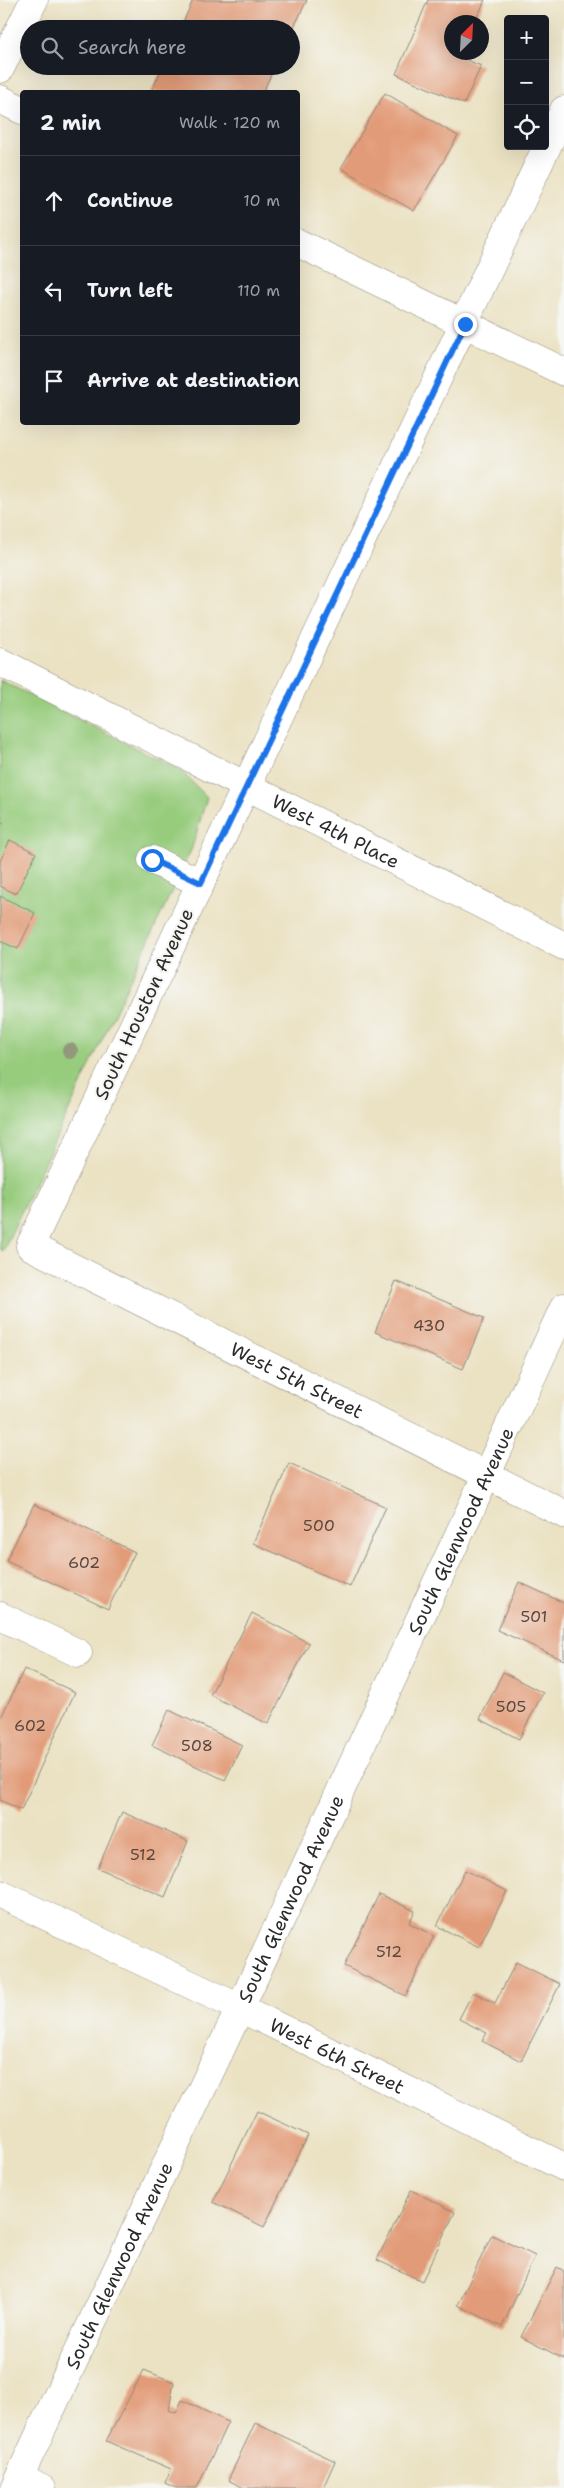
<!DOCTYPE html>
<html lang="en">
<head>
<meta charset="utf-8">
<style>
  body { margin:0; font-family:"Shantell Sans",sans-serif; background:#20242c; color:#f1f3f6 }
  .controls { position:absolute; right:15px; top:15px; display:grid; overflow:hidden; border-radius:5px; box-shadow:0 5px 20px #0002 }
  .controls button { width:45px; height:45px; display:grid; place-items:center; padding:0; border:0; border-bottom:1px solid #363941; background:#171b24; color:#f1f3f6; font:25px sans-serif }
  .compass { position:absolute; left:444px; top:15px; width:45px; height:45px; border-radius:50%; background:#171b24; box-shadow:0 5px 20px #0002; rotate:24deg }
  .stop { position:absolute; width:15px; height:15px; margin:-11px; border:4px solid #1a73e8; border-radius:50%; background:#fff }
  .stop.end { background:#1a73e8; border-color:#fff; box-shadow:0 1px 5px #0008 }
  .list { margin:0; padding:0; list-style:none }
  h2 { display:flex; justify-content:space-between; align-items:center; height:65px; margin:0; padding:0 20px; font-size:21px }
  h2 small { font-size:16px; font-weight:400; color:#9ea1a6 }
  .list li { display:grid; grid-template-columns:32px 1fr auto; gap:15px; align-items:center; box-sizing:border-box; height:90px; padding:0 20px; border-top:1px solid #363941 }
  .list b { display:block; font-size:19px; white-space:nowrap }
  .list em { font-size:16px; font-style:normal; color:#9ea1a6 }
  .icon { flex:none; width:28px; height:28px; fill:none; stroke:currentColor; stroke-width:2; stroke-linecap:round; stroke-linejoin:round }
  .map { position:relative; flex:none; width:564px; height:2488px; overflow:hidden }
  .search { position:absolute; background:#171b24; box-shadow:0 5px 20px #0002; left:20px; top:20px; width:280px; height:55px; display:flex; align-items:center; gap:12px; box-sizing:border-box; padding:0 18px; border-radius:28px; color:#9ea1a6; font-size:19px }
  .panel { position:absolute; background:#171b24; box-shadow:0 5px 20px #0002; left:20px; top:90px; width:280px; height:335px; border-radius:5px }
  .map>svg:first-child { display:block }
  .green { fill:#97cc7d; stroke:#617c54 }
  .building { fill:#e29b78 }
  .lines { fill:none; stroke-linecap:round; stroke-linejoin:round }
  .minor-casing { stroke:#8b8677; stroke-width:29 }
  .path { stroke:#8b8677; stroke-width:3; stroke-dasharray:1 4; stroke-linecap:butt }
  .minor { stroke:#fff; stroke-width:28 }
  .tree { fill:#93987d }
  .route { stroke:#1a73e8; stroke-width:6 }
  .labels { text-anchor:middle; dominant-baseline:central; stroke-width:4.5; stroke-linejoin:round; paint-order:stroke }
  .number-label { font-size:16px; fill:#59473e }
  .street-label { font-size:19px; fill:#2b2b2b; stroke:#f6f6f2 }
</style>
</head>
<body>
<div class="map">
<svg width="564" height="2488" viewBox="0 0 564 2488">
  <rect width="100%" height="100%" fill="#f6f6f2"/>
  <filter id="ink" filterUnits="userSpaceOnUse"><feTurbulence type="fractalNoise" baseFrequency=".02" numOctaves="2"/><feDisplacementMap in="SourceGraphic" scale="10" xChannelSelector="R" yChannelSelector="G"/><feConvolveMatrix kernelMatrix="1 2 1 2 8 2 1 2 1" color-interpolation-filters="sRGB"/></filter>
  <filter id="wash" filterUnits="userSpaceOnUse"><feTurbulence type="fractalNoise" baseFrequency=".0096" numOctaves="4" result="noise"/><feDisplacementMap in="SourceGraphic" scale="20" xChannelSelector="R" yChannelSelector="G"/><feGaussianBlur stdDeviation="1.12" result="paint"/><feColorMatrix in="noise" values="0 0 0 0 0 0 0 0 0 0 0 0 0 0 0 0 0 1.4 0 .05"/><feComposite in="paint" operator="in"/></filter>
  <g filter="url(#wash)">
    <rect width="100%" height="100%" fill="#ebe2c3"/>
    <path class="green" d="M0,680L180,770L207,797L192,848L3,1251L0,1249Z"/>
    <g id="blocks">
      <path class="building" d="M193,0H307L291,33V29H180Z
        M428,0H485L475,22H452V52H462L460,57L481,66L464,104L396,74Z
        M163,66H275L263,92H151Z
        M385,93L458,136L414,211L341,168Z
        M10,840L36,853L16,894L0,886V861Z
        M0,896L35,913L18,949L0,941Z
        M396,1281L484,1318L463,1369L375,1332Z
        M289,1463L386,1507L350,1587L253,1543Z
        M34,1504L135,1552L108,1609L6,1561Z
        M519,1582L564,1603V1660L497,1630Z
        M252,1613L309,1643L268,1724L210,1695Z
        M24,1669L75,1692L21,1810L0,1800V1720Z
        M503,1672L543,1693L519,1739L480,1719Z
        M169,1710L242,1745L225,1780L152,1745Z
        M122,1812L188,1841L165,1897L98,1868Z
        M465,1870L507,1891L479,1947L437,1926Z
        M379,1894L415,1911L409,1923L434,1936L406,1996L344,1966Z
        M516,1962L560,1984L521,2061L482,2041L487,2033L459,2019L473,1992L495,2003Z
        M257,2111L308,2135L264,2227L213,2202Z
        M411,2190L455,2212L422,2281L377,2260Z
        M492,2235L535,2256L502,2327L458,2305Z
        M557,2267L564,2271V2359L521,2337Z
        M144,2370L174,2382L169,2410L176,2413L182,2400L228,2422L197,2488H176L165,2483L171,2469L106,2441Z
        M255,2423L335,2461L323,2488H244L228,2480Z"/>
    </g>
  </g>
  <g filter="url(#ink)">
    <use href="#blocks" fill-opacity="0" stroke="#8b8677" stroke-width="1"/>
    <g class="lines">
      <defs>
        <g id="minor">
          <path d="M0,69L34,0"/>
          <path d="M0,99L22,110"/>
          <path id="s1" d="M564,110L30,1246L564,1514"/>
          <path d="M298,243L564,372"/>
          <path id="s2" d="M0,662L564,946"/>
          <path d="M152,860L201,883"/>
          <path d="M0,1616L78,1653"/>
          <path id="s3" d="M0,1894L240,2008L564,2167"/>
          <path d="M19,2477L42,2488"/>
          <path id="s4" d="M14,2488L240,2008L564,1307"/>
        </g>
      </defs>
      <use href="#minor" class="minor-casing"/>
      <path class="path" d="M0,818L4,827"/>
      <use href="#minor" class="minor"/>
    </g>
    <circle class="tree" cx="70" cy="1051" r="8"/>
  </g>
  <g class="lines" filter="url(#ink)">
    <path class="route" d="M152,860L201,883L465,324"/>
  </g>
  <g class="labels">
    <g class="number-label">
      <text x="429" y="1325">430</text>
      <text x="319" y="1525">500</text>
      <text x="84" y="1562">602</text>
      <text x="534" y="1616">501</text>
      <text x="511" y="1706">505</text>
      <text x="30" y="1725">602</text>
      <text x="197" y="1745">508</text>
      <text x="143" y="1854">512</text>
      <text x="389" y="1951">512</text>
    </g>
    <g class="street-label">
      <text stroke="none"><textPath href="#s2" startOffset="376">West 4th Place</textPath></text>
      <text transform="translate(144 1004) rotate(-65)">South Houston Avenue</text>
      <text stroke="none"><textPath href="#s1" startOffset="1554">West 5th Street</textPath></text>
      <text stroke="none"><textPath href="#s4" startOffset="1056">South Glenwood Avenue</textPath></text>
      <text stroke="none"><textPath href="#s4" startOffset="651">South Glenwood Avenue</textPath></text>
      <text stroke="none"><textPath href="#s3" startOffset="374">West 6th Street</textPath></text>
      <text stroke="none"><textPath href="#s4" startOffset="246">South Glenwood Avenue</textPath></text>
    </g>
  </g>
</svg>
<div class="controls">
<button>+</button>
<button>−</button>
<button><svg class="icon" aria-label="locate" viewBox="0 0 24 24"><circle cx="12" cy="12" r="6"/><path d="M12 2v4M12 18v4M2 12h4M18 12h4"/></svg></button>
</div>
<svg class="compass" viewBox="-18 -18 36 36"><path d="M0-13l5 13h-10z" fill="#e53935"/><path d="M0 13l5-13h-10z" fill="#9ea1a6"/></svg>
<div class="stop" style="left:152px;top:860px"></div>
<div class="stop end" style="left:465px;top:324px"></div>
<div class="search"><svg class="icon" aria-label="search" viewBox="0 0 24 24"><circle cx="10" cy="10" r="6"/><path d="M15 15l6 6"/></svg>Search here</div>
<section class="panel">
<h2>2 min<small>Walk · 120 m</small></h2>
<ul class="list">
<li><svg class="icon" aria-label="ahead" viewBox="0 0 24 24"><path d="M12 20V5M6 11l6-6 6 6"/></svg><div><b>Continue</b></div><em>10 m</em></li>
<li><svg class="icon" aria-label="left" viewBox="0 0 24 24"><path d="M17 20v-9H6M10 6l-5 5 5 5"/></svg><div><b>Turn left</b></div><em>110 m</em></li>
<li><svg class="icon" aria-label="arrive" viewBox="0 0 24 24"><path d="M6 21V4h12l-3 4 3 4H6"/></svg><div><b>Arrive at destination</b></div></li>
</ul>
</section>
</div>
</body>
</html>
